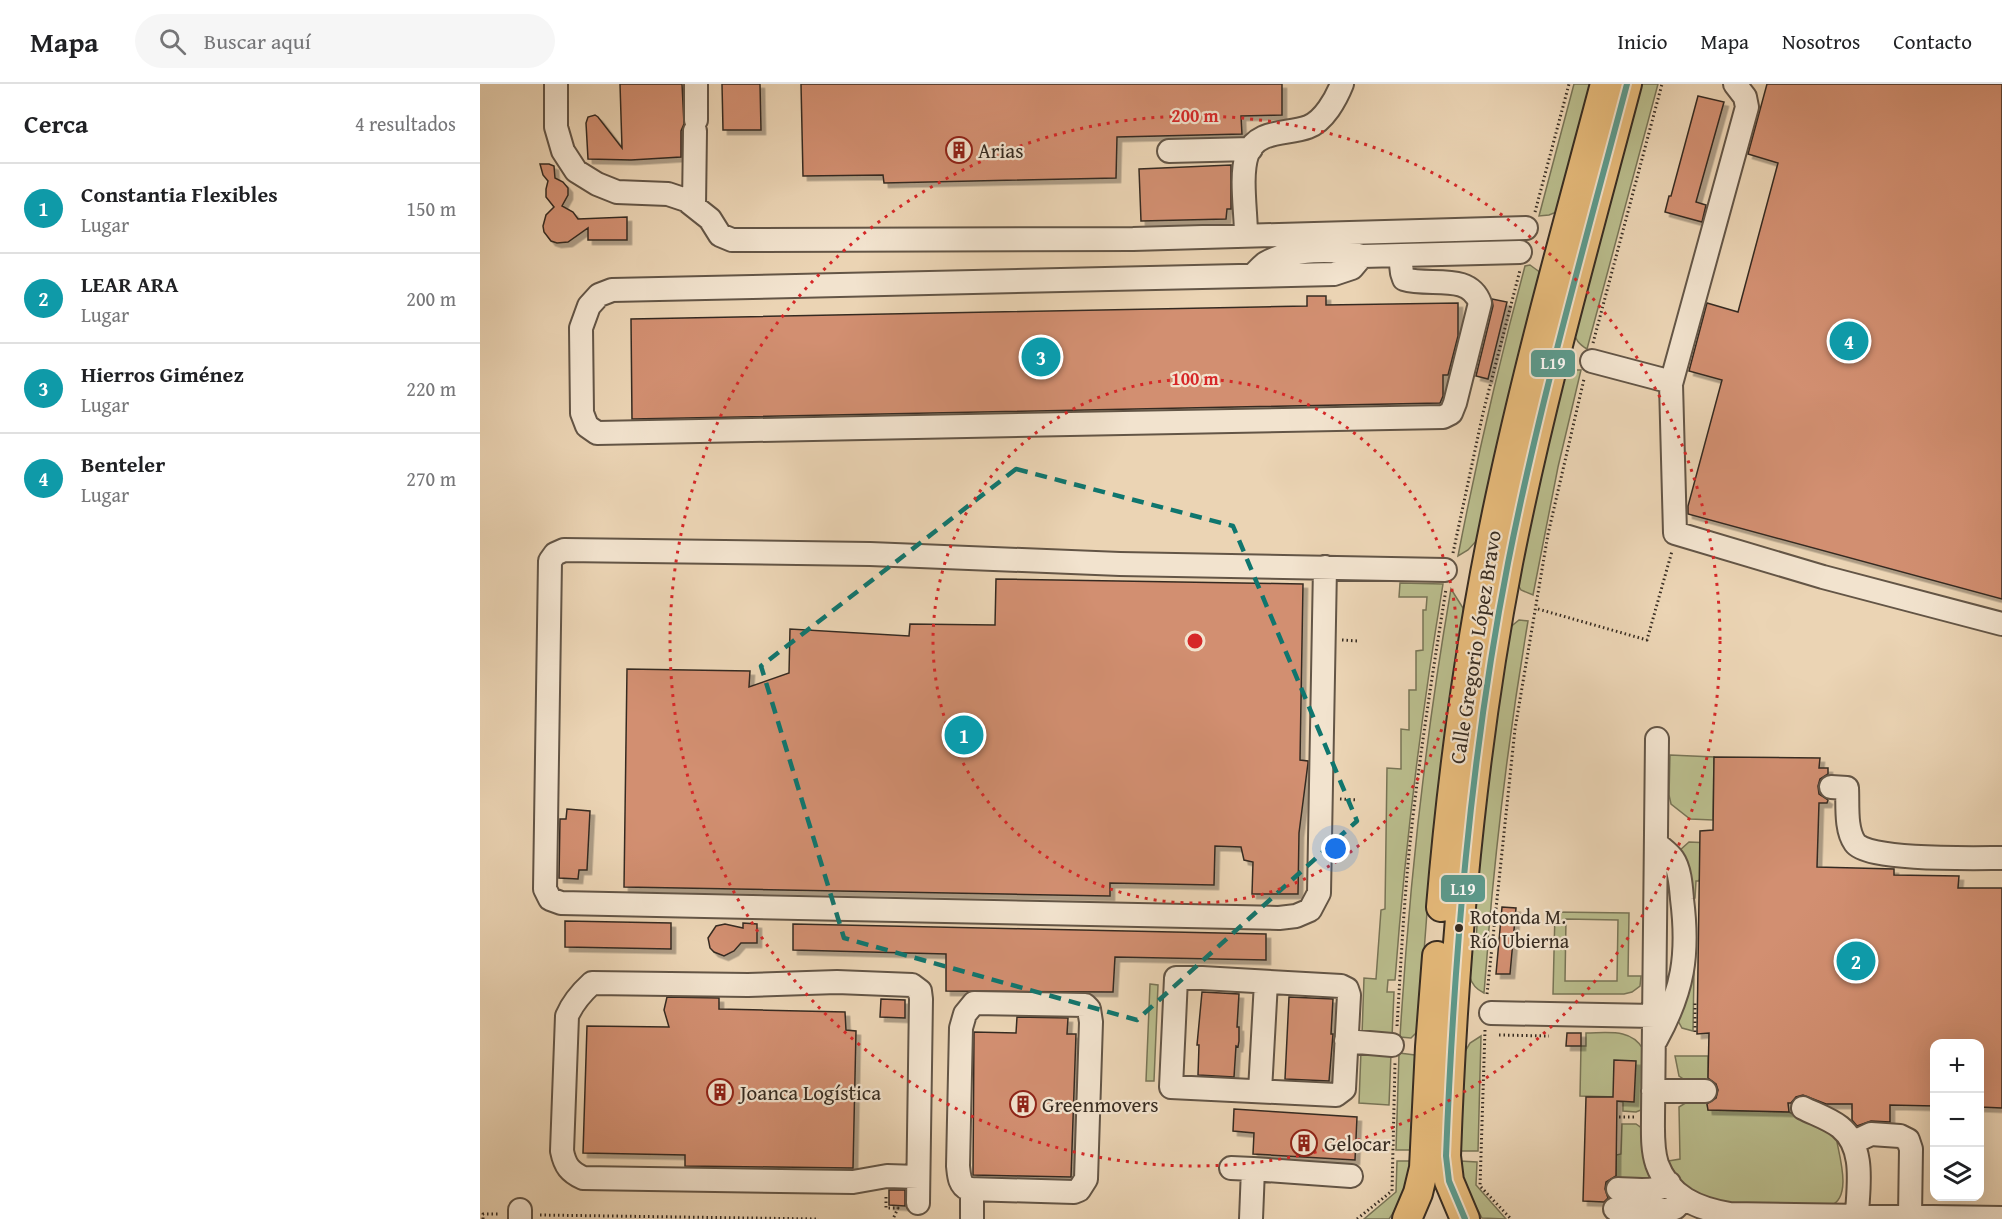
<!DOCTYPE html>
<html lang="es">
<head>
<meta charset="utf-8">
<style>
  body { margin:0; font-family:"Gentium Book Plus",serif; background:#f6f6f6; color:#202124 }
  .controls { position:absolute; right:18px; bottom:18px; display:grid; overflow:hidden; border-radius:12px; box-shadow:0 6px 24px #0002 }
  .controls button { width:54px; height:54px; display:grid; place-items:center; padding:0; border:0; border-bottom:2px solid #e0e0e0; background:#fff; color:#202124; font:30px sans-serif }
  .you { position:absolute; left:856px; top:765px; width:21px; height:21px; margin:-15px; border:4px solid #fff; border-radius:50%; background:#1a73e8; box-shadow:0 0 0 9px #1a73e833 }
  .badge { display:grid; place-items:center; width:39px; height:39px; border-radius:50%; background:#2563eb; color:#fff; font-size:20px; font-weight:700 }
  .pin { position:absolute; translate:-50% -50%; border:3px solid #fff; box-shadow:0 2px 6px #0006 }
  .list { margin:0; padding:0; list-style:none }
  h2 { display:flex; justify-content:space-between; align-items:center; height:78px; margin:0; padding:0 24px; font-size:26px }
  h2 small { font-size:20px; font-weight:400; color:#757577 }
  .list li { display:grid; grid-template-columns:39px 1fr auto; gap:18px; align-items:center; box-sizing:border-box; height:90px; padding:0 24px; border-top:2px solid #e0e0e0 }
  .list b { display:block; font-size:22px; white-space:nowrap }
  .list p { margin:0; font-size:20px; white-space:nowrap; color:#757577 }
  .list em { font-size:20px; font-style:normal; color:#757577 }
  .icon { flex:none; width:33px; height:33px; fill:none; stroke:currentColor; stroke-width:2; stroke-linecap:round; stroke-linejoin:round }
  .map { position:relative; flex:none; width:1522px; height:1135px; overflow:hidden }
  header { display:flex; align-items:center; gap:36px; box-sizing:border-box; height:84px; padding:0 30px; background:#fff; border-bottom:2px solid #e0e0e0 }
  header strong { font-size:28px }
  nav { display:flex; gap:33px; margin-inline-start:auto; font-size:21px }
  .search { width:420px; height:54px; background:#f6f6f6; display:flex; align-items:center; gap:15px; box-sizing:border-box; padding:0 21px; border-radius:33px; color:#757577; font-size:22px }
  main { display:flex }
  aside { flex:1; background:#fff }
  .map>svg:first-child { display:block }
  .green { fill:#b9bc8c; stroke:#787456; stroke-width:1.5; fill-rule:evenodd }
  .building { fill:#d28f71; stroke:#362b21; stroke-width:1.5; filter:url(#shadow) }
  .lines { fill:none; stroke-linecap:round; stroke-linejoin:round }
  .minor-casing { stroke:#635546; stroke-width:26 }
  .major-casing { stroke:#362b21; stroke-width:32 }
  .path { stroke:#362b21; stroke-width:3; stroke-dasharray:1.5 3; stroke-linecap:butt }
  .minor { stroke:#f2e3ce; stroke-width:22 }
  .major { stroke:#e6ba7a; stroke-width:28 }
  .bus-1-casing { stroke:#f2e3ce; stroke-width:10 }
  .bus-1 { stroke:#5c9b8e; stroke-width:6 }
  .marked { fill:none; stroke:#0f766e; stroke-width:4.5; stroke-dasharray:12 8; stroke-linejoin:round }
  .ring { fill:none; stroke:#d62828; stroke-width:3; stroke-dasharray:3 6 }
  .bus-dot { fill:#362b21; stroke:#f2e3ce; stroke-width:2 }
  .labels { text-anchor:middle; dominant-baseline:central; stroke-width:4.5; stroke-linejoin:round; paint-order:stroke }
  .bus-label { font-size:20px; fill:#362b21; stroke:#f2e3ce; text-anchor:start }
  .poi-label { font-size:21px; fill:#362b21; stroke:#f2e3ce; text-anchor:start }
  .street-label { font-size:21px; fill:#362b21; stroke:#f2e3ce }
  .centre { fill:#d62828; stroke:#f2e3ce; stroke-width:3 }
  .ring-label { font-size:18px; text-anchor:middle; font-weight:bold; fill:#d62828; stroke:#f2e3ce; stroke-width:4.5; stroke-linejoin:round; paint-order:stroke }
  .line-badge { stroke:#f2e3ce; stroke-width:2 }
  .badge-label { font-size:16px; text-anchor:middle; font-weight:bold; fill:#fff }
</style>
</head>
<body>
<header>
<strong>Mapa</strong>
<div class="search"><svg class="icon" aria-label="search" viewBox="0 0 24 24"><circle cx="10" cy="10" r="6"/><path d="M15 15l6 6"/></svg>Buscar aquí</div>
<nav><a>Inicio</a><a>Mapa</a><a>Nosotros</a><a>Contacto</a></nav>
</header>
<main>
<aside>
<h2>Cerca<small>4 resultados</small></h2>
<ul class="list">
<li><span class="badge" style="background:#0f9aa8">1</span><div><b>Constantia Flexibles</b><p>Lugar</p></div><em>150 m</em></li>
<li><span class="badge" style="background:#0f9aa8">2</span><div><b>LEAR ARA</b><p>Lugar</p></div><em>200 m</em></li>
<li><span class="badge" style="background:#0f9aa8">3</span><div><b>Hierros Giménez</b><p>Lugar</p></div><em>220 m</em></li>
<li><span class="badge" style="background:#0f9aa8">4</span><div><b>Benteler</b><p>Lugar</p></div><em>270 m</em></li>
</ul>
</aside>
<div class="map">
<svg width="1522" height="1135" viewBox="0 0 1522 1135">
  <defs>
    <filter id="shadow"><feDropShadow dx="4.5" dy="4.5" stdDeviation="0" flood-color="#0004"/></filter>
  </defs>
  <rect width="100%" height="100%" fill="#ebd4b4"/>
  <filter id="stains"><feTurbulence type="fractalNoise" baseFrequency=".00333" numOctaves="4"/><feColorMatrix values="0 0 0 0 .2 0 0 0 0 .09 0 0 0 0 .02 0 0 0 .5 -.17"/></filter>
  <radialGradient id="worn" r=".72"><stop offset=".6" stop-color="#630" stop-opacity="0"/><stop offset="1" stop-color="#630" stop-opacity=".3"/></radialGradient>
  <path class="green" d="M1094,0H1112L1079,127L1069,131L1059,132Z
    M1159,0H1178L1107,265C1099,260 1095,256 1094,247Z
    M1050,181L1061,189L999,454L988,466L978,472C997,374 1019,278 1045,182Z
    M1091,286H1101L1078,383L1053,511L1041,506L1037,499L1082,289Z
    M920,499L963,500C941,632 925,763 915,896H908L907,908H914L912,953L882,951L884,894L896,895L901,826L905,825L907,684L921,685V645L929,646V606H936V567L943,566V526H946L947,513H919Z
    M971,505L983,524L984,532L953,749L938,947L931,954L920,953C929,803 945,654 971,505Z
    M1039,536L1048,537C1030,643 1017,749 1008,856L996,855L997,842L991,841L996,786L1028,545Z
    M1190,671L1234,673L1233,736L1210,735L1191,720L1189,711Z
    M1209,758L1232,759L1219,797H1216L1215,814H1212L1199,767Z
    M1075,828L1149,829L1148,892H1161L1160,902L1152,908L1144,910H1073ZM1086,835L1138,836L1137,897H1085Z
    M989,858L1008,860L1004,909C983,899 989,878 989,858Z
    M1209,886H1214L1213,947L1202,944L1197,935Z
    M670,900L678,901L674,997H666Z
    M1106,949C1127,949 1151,944 1163,965L1161,1026L1156,1028L1143,1027V1018L1137,1017V1013L1100,1012L1101,962H1106Z
    M1001,952L998,1067H980L983,971L990,959Z
    M881,967L911,969L909,1021L879,1019Z
    M919,969L935,971L936,974L934,1066H916Z
    M1195,972H1228V998H1208L1199,992Z
    M1227,1017L1228,1026L1309,1028L1356,1053C1359,1071 1373,1114 1350,1122L1234,1118L1210,1106L1198,1094L1188,1077L1200,1075L1199,1023L1207,1018Z
    M1142,1040H1156L1163,1045L1174,1094L1172,1099L1136,1100V1071L1141,1070Z
    M917,1077H933C928,1099 922,1117 909,1135H884L916,1108Z
    M980,1077L997,1078L996,1101L1026,1135L1002,1134L985,1102Z"/>
  <path class="building" d="M140,0H202L204,40L201,47V73L151,76L108,75L106,39L108,33L115,31L118,33L142,64Z
    M242,0H280L281,46H243Z
    M321,0H802V31L761,32L762,50L637,53L636,94L404,99L403,91L323,92Z
    M1287,0H1522V515L1208,430V422L1242,296L1209,287L1227,219L1258,228L1298,79L1268,70Z
    M1218,12L1244,18L1216,118L1226,121L1222,138L1185,128L1189,112H1191Z
    M60,80H69L74,82L75,94L83,98L88,104V111L82,122L93,128L98,135L147,133V156H108V144L88,158L77,159L71,157L64,148L63,142L66,131L74,123L66,113V105L68,97L63,91Z
    M751,81V125H747L746,135L661,137L659,85Z
    M827,212H846V221L978,219V252L968,291H963V312L960,319L152,335L151,235L827,222Z
    M1012,215L1027,218L1008,295L996,292L1013,222Z
    M516,495L823,500L820,676L828,677V679L819,749L818,810H772L773,778L764,776L761,763L735,762L734,801L630,799V812L144,803L147,585L270,587L269,603L309,589L310,545L429,552L430,540L515,541Z
    M1234,673L1340,674L1339,684H1348V690L1340,695L1338,702L1339,710L1348,716L1347,719H1339L1337,783L1414,785V791L1479,792L1478,804H1522V1024L1500,1023V960H1455V1022L1410,1021V1038L1391,1037L1377,1042L1372,1036V1020H1346L1323,1011L1316,1013L1311,1019H1308L1309,1028L1228,1026L1227,1020L1236,1014L1238,1006L1236,1000L1228,994L1229,949L1217,950L1220,747L1233,746Z
    M87,725L110,727L107,786H99L98,795L79,794L80,735H86Z
    M1022,823L1036,824L1030,890H1016Z
    M85,837L191,839V865L85,863Z
    M263,839L277,840V859H261L254,867L244,872L234,868L230,864L228,854L236,842L245,840L263,844Z
    M313,840L786,850V876L635,873L633,908L466,907V870L313,866Z
    M722,908L759,910L757,943H759V957L758,963L756,962L754,993L718,991L719,961H717Z
    M187,913L239,914V925L365,928L366,946L376,947L373,1084L205,1082V1071L103,1069L107,942L189,943L184,926Z
    M809,913L853,915L851,950H853L849,997L805,995Z
    M401,915L425,916V934L400,933Z
    M537,933L588,934L587,950H596L591,1093L493,1091L494,948L536,949Z
    M1087,949H1101V962H1086Z
    M1134,976L1156,977L1154,1018L1137,1017L1136,1092L1126,1098L1125,1105L1128,1114L1124,1118L1103,1117L1106,1013H1133Z
    M754,1025L877,1033L875,1076L773,1070L774,1049L753,1047Z
    M409,1106H425V1122L409,1121Z"/>
  <g class="lines">
    <defs>
      <path id="minor" d="M76,0V43L83,67L96,87L117,100L137,108L188,110L206,116L230,135L240,151L252,156L653,155L1046,144
        M216,36V0
        M689,67L771,65
        M214,122L215,47
        M766,151C766,128 760,92 767,71C777,45 806,51 828,43C844,37 856,15 862,0
        M920,172L922,189L924,195C950,203 989,188 1000,219L975,319L971,329L963,333L117,349L107,342L102,329L101,244L109,222L119,211L132,206L854,190L872,184L882,172L1040,168
        M772,192C777,188 781,182 786,179C810,165 856,164 882,172
        M1112,277L1184,296L1191,300L1195,449L1343,493L1522,540
        M1191,300L1267,23L1265,13L1255,0
        M845,483L839,809L830,826L816,832L799,834L81,819L70,815L65,805L70,477L75,470L84,466L390,470L640,480L965,486
        M1177,655L1173,1033C1173,1048 1172,1065 1177,1080C1189,1113 1218,1125 1250,1130L1522,1134
        M1351,703L1367,704C1368,720 1365,745 1375,759C1388,777 1497,774 1522,774
        M696,894H722L861,902L867,905L869,911L864,1005L856,1011L691,1003Z
        M494,919L605,921L609,925L611,938L606,1095L599,1106L594,1108L488,1105C479,1101 479,1091 478,1082L481,944L485,930Z
        M1011,929L1174,932
        M1176,956C1203,907 1209,871 1202,815C1201,803 1200,785 1193,775C1189,769 1181,764 1176,759
        M866,957L912,961
        M780,1007L786,898
        M1173,1007H1225
        M1323,1024C1335,1030 1350,1035 1360,1043C1386,1064 1378,1103 1377,1131
        M1374,1058L1391,1050L1420,1052L1428,1056L1431,1065L1430,1132
        M751,1084L773,1085
        M1138,1105C1152,1105 1178,1110 1189,1099
        M438,1119L441,915L440,907L432,901L357,898L268,901L112,899C101,909 93,918 87,932L82,1067C85,1082 90,1088 103,1094L373,1098L407,1092L438,1093
        M1135,1125L1186,1126L1195,1124L1204,1115
        M40,1126V1135
        M492,1134V1105
        M771,1135L773,1085L871,1092"/>
      <path id="major" d="M961,823C973,680 993,536 1024,396C1053,263 1090,132 1125,0
        M927,1135L938,1109L944,1084L950,963L957,872
        M985,1135L969,1097L966,1072C973,873 990,675 1028,479C1060,317 1105,159 1147,0"/>
    </defs>
    <use href="#minor" class="minor-casing"/>
    <use href="#major" class="major-casing"/>
    <path class="path" d="M1055,128L1089,0
      M1113,259L1182,0
      M973,469L1003,329L1040,186
      M1058,525L1167,556L1192,467
      M862,556L878,557
      M860,715L878,716
      M999,857L1012,858
      M1007,910L1035,645L1068,450L1104,295
      M917,942C921,878 924,814 931,750C940,668 953,587 966,505
      M1005,946L1000,1102L1031,1135
      M1215,948V917
      M1019,951L1069,952
      M1139,1033H1154
      M406,1113V1124H418L413,1135
      M60,1131L339,1135
      M3,1135V1130H20
      M877,1135L912,1107L915,979"/>
    <use href="#minor" class="minor"/>
    <use href="#major" class="major"/>
    <defs>
      <path id="bus-1" d="M985,1135L969,1097L966,1072C974,873 990,674 1028,479C1060,317 1105,159 1147,0"/>
    </defs>
    <use href="#bus-1" class="bus-1-casing"/>
    <use href="#bus-1" class="bus-1"/>
  </g>
  <path class="marked" d="M536,385L753,442L877,737L657,936L364,854L281,582Z"/>
  <g class="ring">
    <circle cx="715" cy="557" r="262"/>
    <circle cx="715" cy="557" r="525"/>
  </g>
  <defs>
    <symbol id="building-ring" viewBox="-11 -11 22 22"><circle r="9.5" fill="#f2e3ce" stroke="#8f2418" stroke-width="1.5"/><path d="M-4-6H4V6H1V3H-1V6H-4ZM-2.5-4.3h1.7v1.8h-1.7ZM.8-4.3h1.7v1.8H.8ZM-2.5-1h1.7V.8h-1.7ZM.8-1h1.7V.8H.8Z" fill="#8f2418"/></symbol>
  </defs>
  <g fill-rule="evenodd">
    <use href="#building-ring" x="464" y="51" width="30" height="30"/>
    <use href="#building-ring" x="225" y="993" width="30" height="30"/>
    <use href="#building-ring" x="528" y="1005" width="30" height="30"/>
    <use href="#building-ring" x="809" y="1044" width="30" height="30"/>
  </g>
  <circle class="bus-dot" cx="979" cy="844" r="5"/>
  <g class="labels">
    <g class="bus-label">
      <text x="990" y="832">Rotonda M.<tspan x="990" dy="24">Río Ubierna</tspan></text>
    </g>
    <g class="poi-label">
      <text x="498" y="66">Arias</text>
      <text x="260" y="1008">Joanca Logística</text>
      <text x="562" y="1020">Greenmovers</text>
      <text x="844" y="1059">Gelocar</text>
    </g>
    <g class="street-label">
      <text transform="translate(995 563) rotate(-81)">Calle Gregorio López Bravo</text>
    </g>
  </g>
  <circle cx="715" cy="557" r="9" class="centre"/>
  <g class="ring-label">
    <text x="715" y="38">200 m</text>
    <text x="715" y="301">100 m</text>
  </g>
  <g class="line-badge">
    <rect x="1050" y="265" width="46" height="29" rx="6" fill="#5c9b8e"/>
    <rect x="960" y="790" width="46" height="29" rx="6" fill="#5c9b8e"/>
  </g>
  <g class="badge-label">
    <text x="1073" y="285">L19</text>
    <text x="983" y="811">L19</text>
  </g>
  <rect width="100%" height="100%" filter="url(#stains)"/>
  <rect width="100%" height="100%" fill="url(#worn)"/>
</svg>
<div class="controls">
<button>+</button>
<button>−</button>
<button><svg class="icon" aria-label="layers" viewBox="0 0 24 24"><path d="M12 4l9 5-9 5-9-5zM3 14l9 5 9-5"/></svg></button>
</div>
<div class="you"></div>
<div class="pin badge" style="left:484px;top:651px;background:#0f9aa8">1</div>
<div class="pin badge" style="left:1376px;top:877px;background:#0f9aa8">2</div>
<div class="pin badge" style="left:561px;top:273px;background:#0f9aa8">3</div>
<div class="pin badge" style="left:1369px;top:257px;background:#0f9aa8">4</div>
</div>
</main>
</body>
</html>
